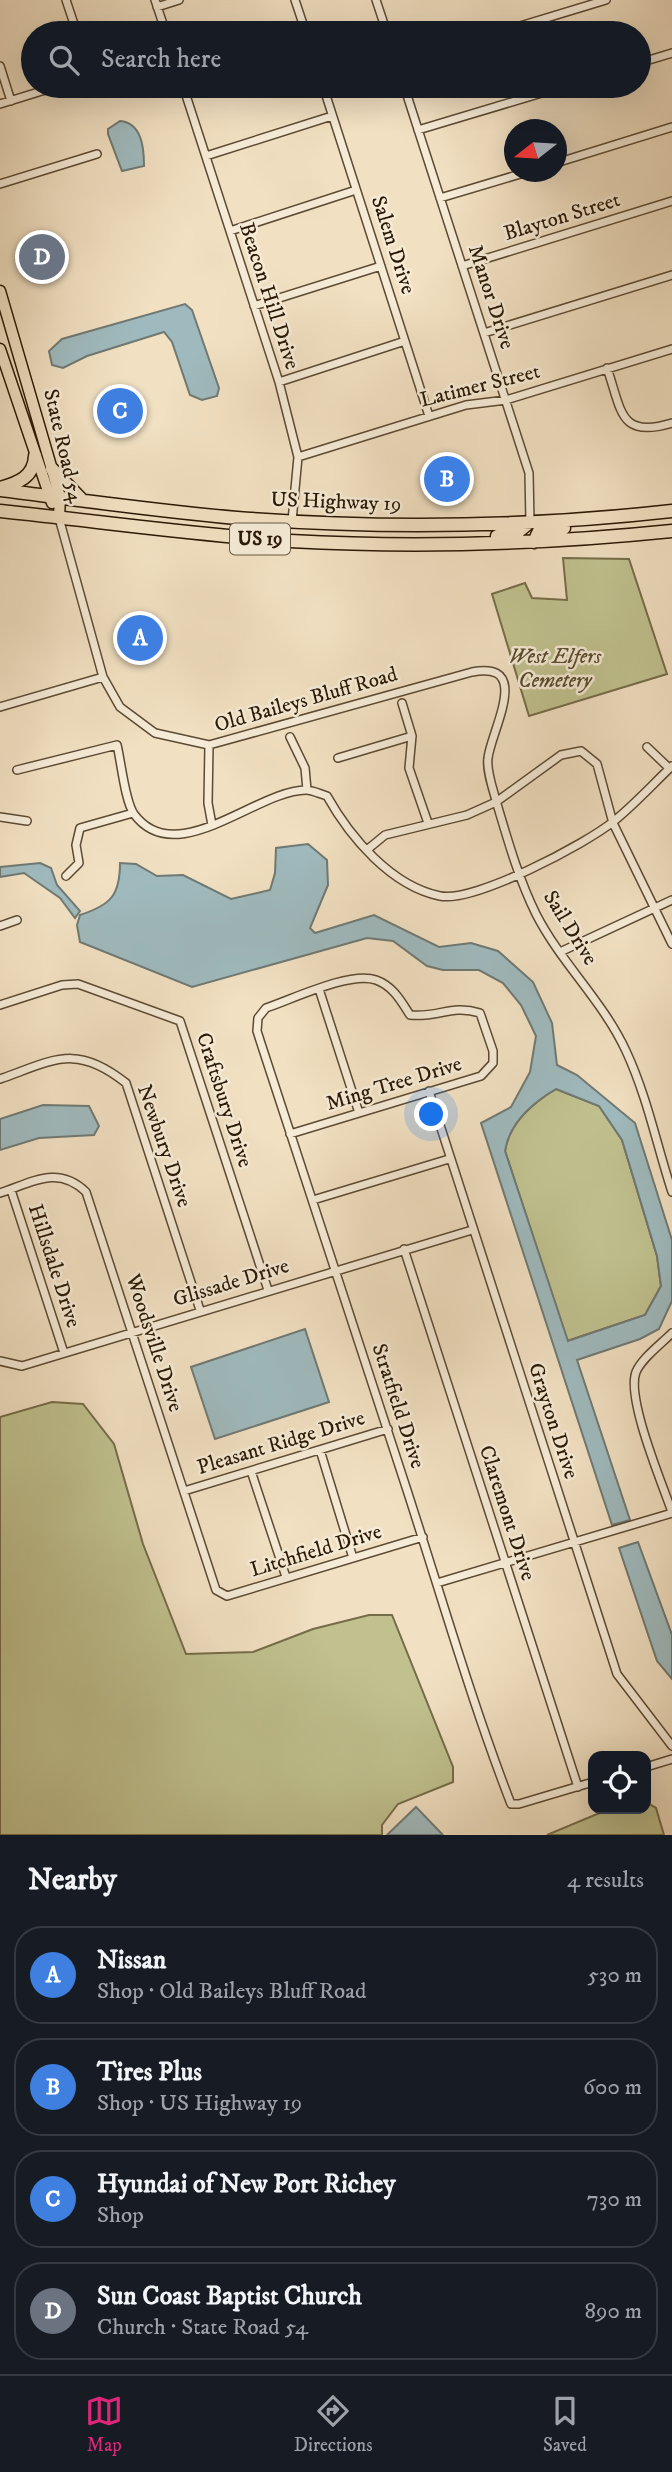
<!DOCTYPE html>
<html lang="en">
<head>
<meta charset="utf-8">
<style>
  body { margin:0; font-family:"IM FELL DW Pica",serif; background:#20242c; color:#f1f3f6 }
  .controls { position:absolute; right:21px; bottom:21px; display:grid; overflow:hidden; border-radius:14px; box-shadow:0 7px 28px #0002 }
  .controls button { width:63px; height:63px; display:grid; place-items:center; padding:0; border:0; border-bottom:2px solid #363941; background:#171b24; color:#f1f3f6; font:35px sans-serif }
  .compass { position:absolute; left:504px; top:119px; width:63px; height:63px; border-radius:50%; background:#171b24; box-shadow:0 7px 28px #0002; rotate:253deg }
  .you { position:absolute; left:432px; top:1115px; width:24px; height:24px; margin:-18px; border:5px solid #fff; border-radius:50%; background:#1a73e8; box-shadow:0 0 0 10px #1a73e833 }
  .badge { display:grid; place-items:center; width:46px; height:46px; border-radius:50%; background:#db2777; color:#fff; font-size:23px; font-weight:700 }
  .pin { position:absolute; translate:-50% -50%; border:4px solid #fff; box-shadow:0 2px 7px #0006 }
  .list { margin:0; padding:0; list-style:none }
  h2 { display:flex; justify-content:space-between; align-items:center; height:91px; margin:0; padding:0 28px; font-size:30px }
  h2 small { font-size:23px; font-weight:400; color:#9ea1a6 }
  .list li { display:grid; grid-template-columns:46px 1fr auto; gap:21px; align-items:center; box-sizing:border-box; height:98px; margin:0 14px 14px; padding:0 14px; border:2px solid #363941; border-radius:28px }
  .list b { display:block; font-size:26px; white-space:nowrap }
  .list p { margin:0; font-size:23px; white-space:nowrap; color:#9ea1a6 }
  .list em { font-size:23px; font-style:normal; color:#9ea1a6 }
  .icon { flex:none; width:38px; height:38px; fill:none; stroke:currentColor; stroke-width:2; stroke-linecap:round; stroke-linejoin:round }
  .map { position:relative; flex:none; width:672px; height:1835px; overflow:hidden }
  .search { position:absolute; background:#171b24; box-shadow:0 7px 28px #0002; left:21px; right:21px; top:21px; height:77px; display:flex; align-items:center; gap:18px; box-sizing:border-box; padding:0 24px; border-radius:38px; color:#9ea1a6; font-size:26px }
  .sheet { height:539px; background:#171b24 }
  nav { display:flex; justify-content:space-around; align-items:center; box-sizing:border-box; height:98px; border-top:2px solid #363941; background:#171b24; font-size:19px; color:#9ea1a6 }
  nav a { display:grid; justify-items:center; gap:4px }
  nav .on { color:#db2777 }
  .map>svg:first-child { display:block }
  .green { fill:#c0c18f; stroke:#756c49; stroke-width:2 }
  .water { fill:#9fbabe; stroke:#707973; stroke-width:2; fill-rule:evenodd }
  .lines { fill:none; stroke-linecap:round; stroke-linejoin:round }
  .street-casing { stroke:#5c4a33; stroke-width:10 }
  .primary-casing { stroke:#2a1803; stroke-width:13 }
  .highway-casing { stroke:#2a1803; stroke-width:15 }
  .street { stroke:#f6ebd7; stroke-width:7 }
  .primary { stroke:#f1e0c2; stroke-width:10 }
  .highway { stroke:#f1e0c2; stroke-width:12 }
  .labels { text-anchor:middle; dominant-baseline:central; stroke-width:5; stroke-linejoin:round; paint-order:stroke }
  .shield { fill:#f6ebd7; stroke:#675743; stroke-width:2 }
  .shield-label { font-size:19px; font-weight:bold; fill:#2a1803 }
  .street-label { font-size:21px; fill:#2a1803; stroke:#f6ebd7 }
  .park-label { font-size:21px; font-style:italic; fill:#574b2d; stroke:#f6ebd7 }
</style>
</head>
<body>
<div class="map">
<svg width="672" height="1835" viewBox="0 0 672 1835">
  <rect width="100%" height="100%" fill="#f1e0c2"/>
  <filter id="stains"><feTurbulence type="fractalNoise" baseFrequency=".00286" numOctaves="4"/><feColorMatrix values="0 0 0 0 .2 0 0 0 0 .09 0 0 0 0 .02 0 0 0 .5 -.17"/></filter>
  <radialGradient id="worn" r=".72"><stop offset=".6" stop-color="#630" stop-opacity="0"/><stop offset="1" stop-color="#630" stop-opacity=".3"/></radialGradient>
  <path class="green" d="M563,558L629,559L667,674L529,716L492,594L525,583L532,598L567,600Z
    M556,1089L599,1106L622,1140L657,1256L661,1286L645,1315L567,1341L505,1151C509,1124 533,1103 556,1089Z
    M52,1402L83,1404L114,1444L143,1544L186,1654L253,1652L313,1629L369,1615H392L453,1767V1782L398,1804L382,1825V1835H0V1417Z
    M646,1802L656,1808L664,1835H547L609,1809H646Z"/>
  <path class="water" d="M120,121C142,123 144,148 144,166L122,171L108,134V129Z
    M185,304L192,310L219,388L217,396L202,400L190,395L172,342L164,332L87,356L63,368L52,365L49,351L62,339Z
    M308,844L327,860L328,885L310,928L315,933L374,915L439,947L471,943L498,951L533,982L552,1023L557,1065L577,1075L635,1123L672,1240V1301L659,1329L640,1339L577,1360L630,1520L612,1525L481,1123L511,1107L530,1072L536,1036L521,1005L503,983L479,970H443L427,966L393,941L367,938L192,987L80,942L77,925L80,915C111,905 120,895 120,863L136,864L157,876L183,875L231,899L270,890L275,873L276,848ZM556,1089L599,1106L622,1140L657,1256L661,1286L645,1315L568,1341L505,1151C509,1124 532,1103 556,1089Z
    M40,863L51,868L57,885L80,911L75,918L60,898L24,873L0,877V867Z
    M43,1105L89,1106L99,1126L94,1135L39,1138L0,1150V1119Z
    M305,1329L329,1402L215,1439L191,1367Z
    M638,1542L672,1635V1679L657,1661L619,1548Z
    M416,1807L443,1835H387Z"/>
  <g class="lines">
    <defs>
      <path id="street" d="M66,0L77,33
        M155,0L166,33
        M295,0L306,33
        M376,0L387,33
        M157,7L179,0
        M497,33L606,0
        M639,63L672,53
        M0,66L11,101
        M183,86L279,382L298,457L292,521
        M323,86L429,416
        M404,86L529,473L530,522
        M0,104L58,86
        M418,130L565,86
        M206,156L332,116
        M556,163L672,127
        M0,184L97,154
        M440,198L527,172
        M230,231L356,190
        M462,266L672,201
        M254,306L381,266
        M484,333L672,275
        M607,368C622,411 619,439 672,423
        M279,382L405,341
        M298,457L466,405L506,400L672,349
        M59,518L103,677L120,707L155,733L209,745L472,672C533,660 491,731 488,758C486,771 494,792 497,804C508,841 519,880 536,914C561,963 603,1001 626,1051C647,1096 657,1146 672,1192
        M402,703L412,736L409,768L428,823
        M0,707L103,677
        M290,737L305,768L307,790
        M209,745L208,803L212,825
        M647,747L669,768
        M338,758L412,736
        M17,770L117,745C121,761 125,802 134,814C176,871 257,790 306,790C312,790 320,794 327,796C350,837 391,886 440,896C474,903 586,844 614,821C635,804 653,784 672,766
        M0,817L27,821
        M368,849L385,835L467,815L496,802L561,755L581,751L597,764L613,823L672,944
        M66,876L79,863L76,845L80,828L133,813
        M0,926L17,920
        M560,952L672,900
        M319,989L359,1113
        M0,1005L62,985L78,984L180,1021L268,1290
        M0,1079C54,1060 76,1043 126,1083L200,1310
        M429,1091L617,1674L672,1746
        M290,1134L481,1076L493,1063V1051L480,1013C451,1004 439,1018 410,1015C401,1001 393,986 376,980C350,971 293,999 266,1008L258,1018L257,1031C305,1181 356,1330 404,1481C439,1588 470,1698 511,1804H519L593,1782
        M11,1190L64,1353
        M0,1193C33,1182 58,1165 86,1192L216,1590L227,1596L423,1537
        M313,1200L449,1159
        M404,1249L578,1787
        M672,1333C661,1344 642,1358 636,1372C626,1398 662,1483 672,1512
        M0,1361L22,1366L472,1230
        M320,1450L353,1558
        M251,1471L286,1577
        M184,1491L388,1429
        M437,1583L672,1513
        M646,1767L672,1759"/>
      <path id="primary" d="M0,291L60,497L59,518
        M0,349L52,503"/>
      <path id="highway" d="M52,469L81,499
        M0,488C18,483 34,477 35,456
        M0,490C79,500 158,511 237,518C381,529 529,527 672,511
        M0,511C97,521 193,535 290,541C418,548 545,544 672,531
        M497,536L519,531L530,522
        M534,542L539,531L564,528"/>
    </defs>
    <use href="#street" class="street-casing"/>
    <use href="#primary" class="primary-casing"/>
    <use href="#highway" class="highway-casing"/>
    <use href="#street" class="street"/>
    <use href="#primary" class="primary"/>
    <use href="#highway" class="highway"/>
  </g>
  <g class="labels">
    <rect class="shield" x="230" y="523.5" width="60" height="31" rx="5"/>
    <g class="shield-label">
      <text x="260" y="539">US 19</text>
    </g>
    <g class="street-label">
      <text transform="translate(562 217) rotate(-17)">Blayton Street</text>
      <text transform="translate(393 245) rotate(72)">Salem Drive</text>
      <text transform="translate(269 296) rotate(72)">Beacon Hill Drive</text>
      <text transform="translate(491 297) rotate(72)">Manor Drive</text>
      <text transform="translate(480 386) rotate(-14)">Latimer Street</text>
      <text transform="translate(63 446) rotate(77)">State Road 54</text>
      <text transform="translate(336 502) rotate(2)">US Highway 19</text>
      <text transform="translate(306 700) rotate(-16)">Old Baileys Bluff Road</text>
      <text transform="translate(570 928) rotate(58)">Sail Drive</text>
      <text transform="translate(394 1084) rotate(-17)">Ming Tree Drive</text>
      <text transform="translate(224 1100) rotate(72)">Craftsbury Drive</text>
      <text transform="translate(164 1146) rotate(71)">Newbury Drive</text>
      <text transform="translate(54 1266) rotate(72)">Hillsdale Drive</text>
      <text transform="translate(231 1283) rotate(-17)">Glissade Drive</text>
      <text transform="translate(154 1343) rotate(72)">Woodsville Drive</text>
      <text transform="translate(398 1406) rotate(72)">Stratfield Drive</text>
      <text transform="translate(553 1421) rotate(72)">Grayton Drive</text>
      <text transform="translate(281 1443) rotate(-17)">Pleasant Ridge Drive</text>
      <text transform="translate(507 1513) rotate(72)">Claremont Drive</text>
      <text transform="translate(316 1551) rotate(-17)">Litchfield Drive</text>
    </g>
    <g class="park-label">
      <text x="555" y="657">West Elfers<tspan x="555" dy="24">Cemetery</tspan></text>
    </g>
  </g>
  <rect width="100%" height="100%" filter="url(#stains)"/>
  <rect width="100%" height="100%" fill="url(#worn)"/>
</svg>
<div class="controls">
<button><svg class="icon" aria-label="locate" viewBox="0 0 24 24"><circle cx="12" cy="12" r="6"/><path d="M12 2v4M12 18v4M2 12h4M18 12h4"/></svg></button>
</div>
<svg class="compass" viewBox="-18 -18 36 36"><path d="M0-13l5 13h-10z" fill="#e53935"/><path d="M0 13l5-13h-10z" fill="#9ea1a6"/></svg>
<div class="you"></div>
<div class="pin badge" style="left:140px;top:638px;background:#3f7fe0">A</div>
<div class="pin badge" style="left:447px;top:479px;background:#3f7fe0">B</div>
<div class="pin badge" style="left:120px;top:411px;background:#3f7fe0">C</div>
<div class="pin badge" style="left:42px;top:257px;background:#6b7280">D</div>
<div class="search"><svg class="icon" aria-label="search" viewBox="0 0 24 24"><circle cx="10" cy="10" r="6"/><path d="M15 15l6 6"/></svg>Search here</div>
</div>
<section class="sheet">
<h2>Nearby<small>4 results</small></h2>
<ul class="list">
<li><span class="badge" style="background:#3f7fe0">A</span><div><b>Nissan</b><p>Shop · Old Baileys Bluff Road</p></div><em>530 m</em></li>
<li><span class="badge" style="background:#3f7fe0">B</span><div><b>Tires Plus</b><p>Shop · US Highway 19</p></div><em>600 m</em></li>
<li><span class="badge" style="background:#3f7fe0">C</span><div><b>Hyundai of New Port Richey</b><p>Shop</p></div><em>730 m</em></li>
<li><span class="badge" style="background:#6b7280">D</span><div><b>Sun Coast Baptist Church</b><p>Church · State Road 54</p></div><em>890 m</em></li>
</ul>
</section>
<nav>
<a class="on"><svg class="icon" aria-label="map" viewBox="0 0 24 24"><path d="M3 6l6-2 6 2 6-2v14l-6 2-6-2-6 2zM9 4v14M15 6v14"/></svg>Map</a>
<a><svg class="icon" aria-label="directions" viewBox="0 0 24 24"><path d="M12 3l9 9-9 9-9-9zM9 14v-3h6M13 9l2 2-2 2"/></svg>Directions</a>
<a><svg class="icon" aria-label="saved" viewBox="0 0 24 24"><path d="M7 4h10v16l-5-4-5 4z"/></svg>Saved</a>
</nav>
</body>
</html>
